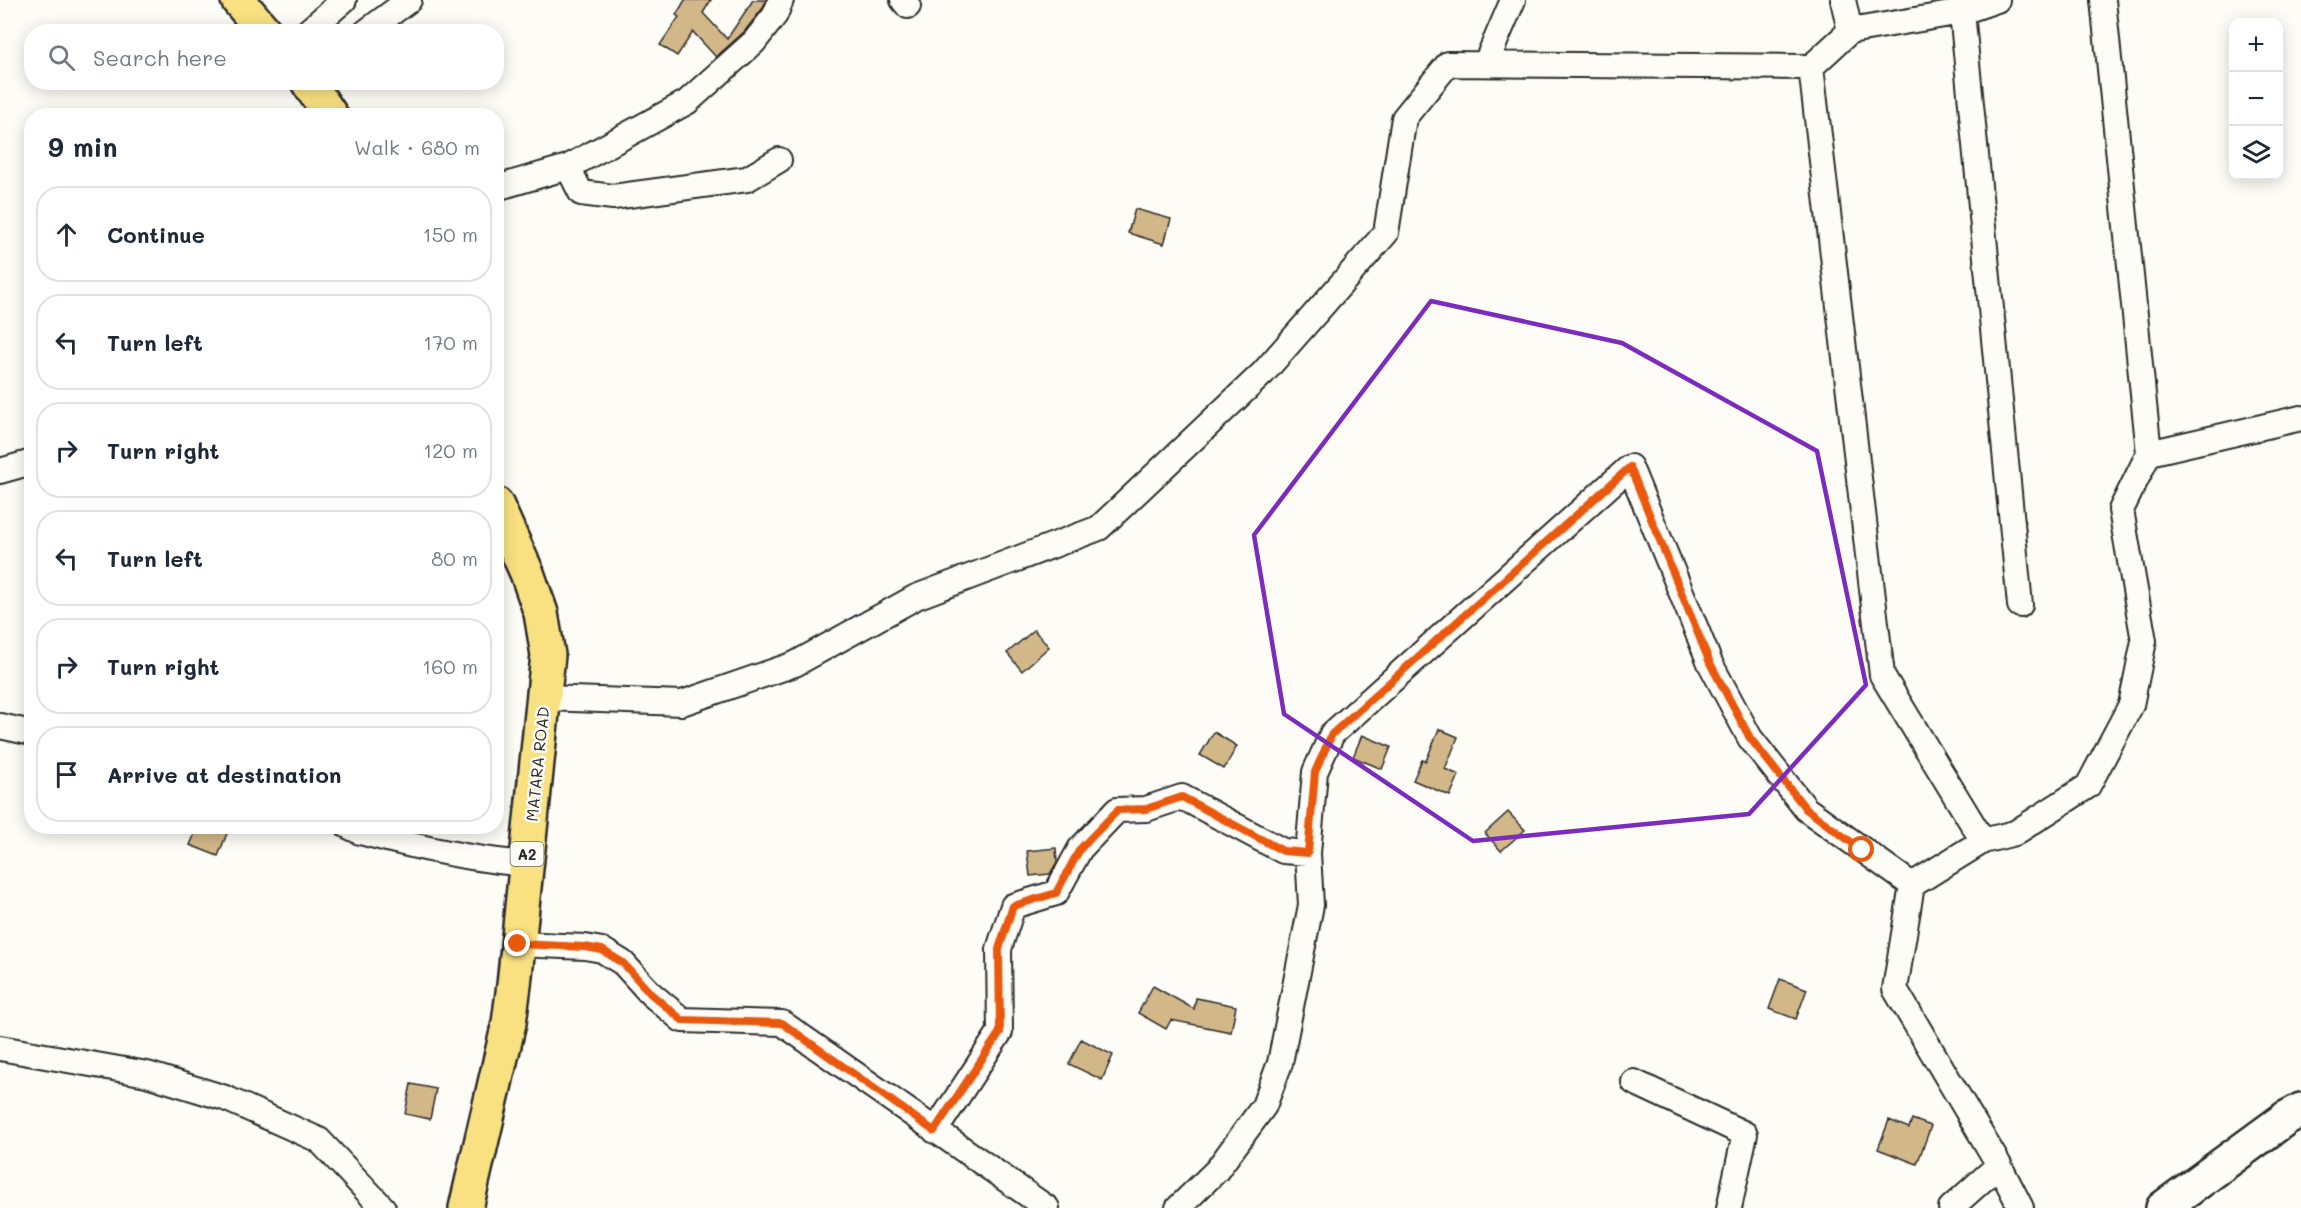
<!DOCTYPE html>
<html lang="en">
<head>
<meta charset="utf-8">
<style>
  body { margin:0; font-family:Mali,sans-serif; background:#f6f6f7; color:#1f2937 }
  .controls { position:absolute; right:18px; top:18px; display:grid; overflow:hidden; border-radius:12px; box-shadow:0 3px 15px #0003 }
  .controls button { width:54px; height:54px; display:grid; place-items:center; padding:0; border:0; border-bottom:2px solid #e0e1e3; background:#fff; color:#1f2937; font:30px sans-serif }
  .stop { position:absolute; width:18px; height:18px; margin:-14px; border:4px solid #ea580c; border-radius:50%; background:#fff }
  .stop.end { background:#ea580c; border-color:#fff; box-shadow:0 2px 6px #0008 }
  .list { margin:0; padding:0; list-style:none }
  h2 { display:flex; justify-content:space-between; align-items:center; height:78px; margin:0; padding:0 24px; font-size:26px }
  h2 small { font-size:20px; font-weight:400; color:#747a83 }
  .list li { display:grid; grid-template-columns:39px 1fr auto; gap:18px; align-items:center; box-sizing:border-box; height:96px; margin:0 12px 12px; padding:0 12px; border:2px solid #e0e1e3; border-radius:24px }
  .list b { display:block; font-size:22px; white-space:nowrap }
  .list em { font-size:20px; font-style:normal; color:#747a83 }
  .icon { flex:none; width:33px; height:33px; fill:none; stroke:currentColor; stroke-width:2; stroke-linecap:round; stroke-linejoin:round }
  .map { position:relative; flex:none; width:2301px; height:1208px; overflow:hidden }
  .search { position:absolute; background:#fff; box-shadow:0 3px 15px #0003; left:24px; top:24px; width:480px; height:66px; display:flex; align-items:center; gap:15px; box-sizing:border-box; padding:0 21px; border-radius:24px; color:#747a83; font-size:22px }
  .panel { position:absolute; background:#fff; box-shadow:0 3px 15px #0003; left:24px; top:108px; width:480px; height:726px; border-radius:24px }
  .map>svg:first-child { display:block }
  .building { fill:#d2b788; stroke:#2b2b2b; stroke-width:1.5 }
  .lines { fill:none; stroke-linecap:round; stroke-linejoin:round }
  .street-casing { stroke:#2b2b2b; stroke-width:28 }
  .secondary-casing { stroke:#2b2b2b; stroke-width:38 }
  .highway-casing { stroke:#2b2b2b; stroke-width:38 }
  .street { stroke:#fdfcf7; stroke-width:24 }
  .secondary { stroke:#fdfcf7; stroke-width:33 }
  .highway { stroke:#f9e181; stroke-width:33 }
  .route { stroke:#ea580c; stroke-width:8 }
  .marked { fill:none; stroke:#7b2cbf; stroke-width:4.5; stroke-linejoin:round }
  .labels { text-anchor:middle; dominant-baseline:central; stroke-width:5; stroke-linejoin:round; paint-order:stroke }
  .shield { fill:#fdfcf7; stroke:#6a6a68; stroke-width:1.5 }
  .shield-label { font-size:15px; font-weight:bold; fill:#2b2b2b }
  .street-label { font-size:16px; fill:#2b2b2b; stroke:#fdfcf7 }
</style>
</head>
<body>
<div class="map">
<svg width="2301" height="1208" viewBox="0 0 2301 1208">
  <rect width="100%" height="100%" fill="#fdfcf7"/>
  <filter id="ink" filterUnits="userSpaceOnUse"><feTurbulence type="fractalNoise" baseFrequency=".0167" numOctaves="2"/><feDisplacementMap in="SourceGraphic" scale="12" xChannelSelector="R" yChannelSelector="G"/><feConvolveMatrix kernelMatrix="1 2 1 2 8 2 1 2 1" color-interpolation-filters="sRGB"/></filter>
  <g filter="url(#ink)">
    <path class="building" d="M685,0H711L703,13L727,39L753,0H766L763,8L744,32L716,57L693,32L677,56L660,45L679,17L676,15Z
      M1135,209L1171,219L1164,244L1128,233Z
      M1034,630L1049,647L1022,671L1007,653Z
      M1439,729L1458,737L1445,769L1459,775L1450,796L1413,780L1422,760L1426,761Z
      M1214,732L1237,746L1224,769L1200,755Z
      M1362,735L1391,747L1382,769L1353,757Z
      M1508,812L1525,830L1501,851L1485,833Z
      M198,826H230L218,856L190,845Z
      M1056,848L1057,862L1050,874L1030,876L1027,851Z
      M1780,979L1807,989L1796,1019L1769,1009Z
      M1153,986L1194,1009L1196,998L1236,1006L1231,1032L1171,1020L1166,1029L1138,1013Z
      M1081,1039L1113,1055L1102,1080L1069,1064Z
      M411,1084L436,1089L430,1119L405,1114Z
      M1912,1119L1931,1126L1917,1164L1878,1149L1889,1120L1909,1128Z"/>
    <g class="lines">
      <defs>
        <path id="street" d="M903,0L908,6
          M1843,0L1850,31
          M2103,0L2149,453
          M1962,12L2020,605
          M307,32L344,0
          M366,32L409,0
          M1486,63L1513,0
          M1811,67L1882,675L1983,841
          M568,167L581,193L613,197L747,179L779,160
          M496,188L568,167L687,102L754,42L775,15L781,0
          M0,471L32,462
          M545,698L682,703L795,664L916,597L1099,528L1263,373L1386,233L1404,118L1448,64L1811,67L1850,31L1962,12L1997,0
          M0,726L32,733
          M348,826L360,832C416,847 468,859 526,864
          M518,944L585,947L602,950L623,963L651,994L682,1020L782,1023L1047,1208
          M0,1048L147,1074L225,1098L319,1140L383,1208
          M1634,1082L1745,1134L1729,1208
          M935,1131L1000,1032L999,949L1013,906L1056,893L1080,849L1117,810L1146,809L1182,797L1283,851L1308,853
          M1178,1208L1217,1170L1264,1106L1280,1063L1311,905L1308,853L1315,772L1332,734L1630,467L1710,663L1750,738L1806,809L1912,885
          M1951,1208L1999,1165
          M2021,1208L1999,1165L1895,989L1912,885L1983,841L2015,833L2088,786L2131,705L2144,641L2121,510L2149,453L2301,418"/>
        <path id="secondary" d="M2163,1208L2286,1118L2301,1110"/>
        <path id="highway" d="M238,0L265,32
          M308,82L331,116
          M466,1208L509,1023L514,985L548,655L541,613L527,573L496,504"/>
      </defs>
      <use href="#street" class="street-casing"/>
      <use href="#secondary" class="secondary-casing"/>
      <use href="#highway" class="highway-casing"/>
      <use href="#street" class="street"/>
      <use href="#secondary" class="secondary"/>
      <use href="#highway" class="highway"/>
    </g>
  </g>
  <g class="lines" filter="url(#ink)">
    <path class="route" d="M518,944L585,947L602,950L623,963L651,994L682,1020L782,1023L934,1131L1000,1032L999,949L1013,906L1056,893L1080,849L1118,810L1146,809L1182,797L1283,851L1308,853L1315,772L1332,734L1630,467L1710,663L1750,738L1806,809L1862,850"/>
  </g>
  <path class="marked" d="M1431,301L1622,343L1817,451L1866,685L1749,814L1473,841L1284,714L1254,535Z"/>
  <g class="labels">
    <rect class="shield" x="510.5" y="842" width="33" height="24" rx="4.5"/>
    <g class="shield-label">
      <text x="527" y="854">A2</text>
    </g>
    <g class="street-label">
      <text transform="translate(537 764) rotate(-84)">MATARA ROAD</text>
    </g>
  </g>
</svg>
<div class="controls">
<button>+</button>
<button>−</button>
<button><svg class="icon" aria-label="layers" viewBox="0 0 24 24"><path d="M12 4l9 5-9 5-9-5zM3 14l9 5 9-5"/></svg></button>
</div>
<div class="stop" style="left:1862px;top:850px"></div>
<div class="stop end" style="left:518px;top:944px"></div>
<div class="search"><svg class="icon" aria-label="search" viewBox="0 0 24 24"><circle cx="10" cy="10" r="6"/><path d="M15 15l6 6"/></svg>Search here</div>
<section class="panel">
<h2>9 min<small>Walk · 680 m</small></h2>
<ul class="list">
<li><svg class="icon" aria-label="ahead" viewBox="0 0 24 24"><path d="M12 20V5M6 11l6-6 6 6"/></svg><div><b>Continue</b></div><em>150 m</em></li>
<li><svg class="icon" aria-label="left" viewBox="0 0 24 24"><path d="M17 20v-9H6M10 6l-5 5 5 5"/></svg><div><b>Turn left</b></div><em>170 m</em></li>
<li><svg class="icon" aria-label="right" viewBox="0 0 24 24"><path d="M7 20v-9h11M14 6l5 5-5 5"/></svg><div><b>Turn right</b></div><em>120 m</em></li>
<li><svg class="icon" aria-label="left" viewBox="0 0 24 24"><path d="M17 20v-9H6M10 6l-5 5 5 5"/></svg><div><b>Turn left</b></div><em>80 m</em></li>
<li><svg class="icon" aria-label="right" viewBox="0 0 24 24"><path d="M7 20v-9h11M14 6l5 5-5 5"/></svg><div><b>Turn right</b></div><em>160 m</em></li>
<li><svg class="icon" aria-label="arrive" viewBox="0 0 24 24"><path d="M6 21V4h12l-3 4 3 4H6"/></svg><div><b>Arrive at destination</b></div></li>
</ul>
</section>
</div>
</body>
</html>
